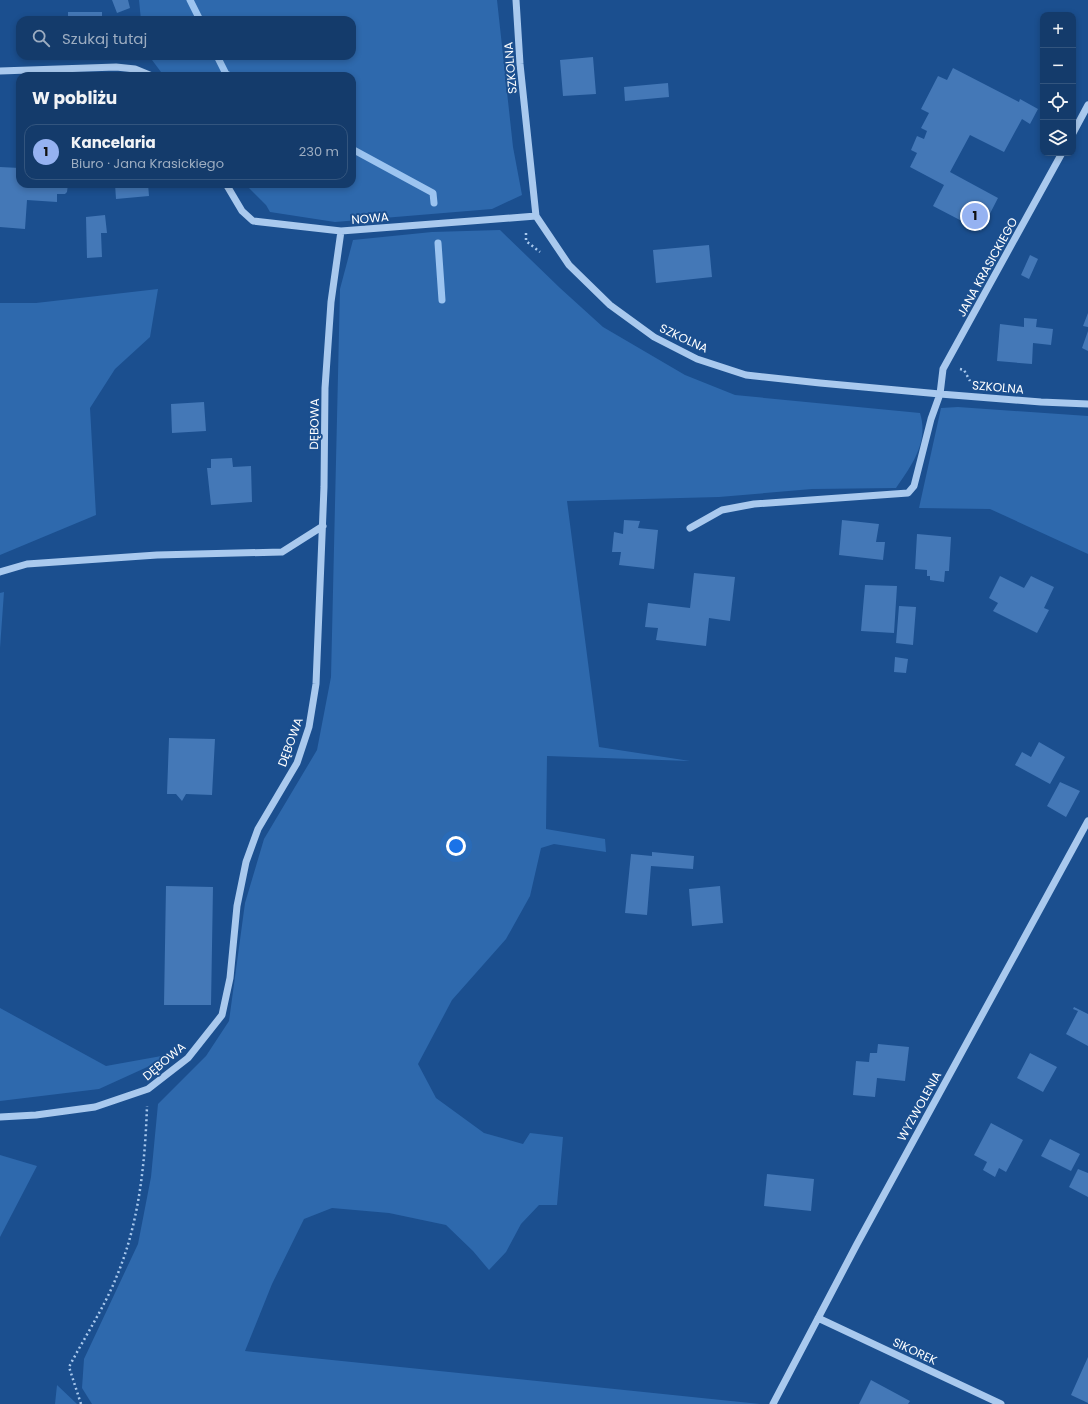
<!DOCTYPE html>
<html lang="pl">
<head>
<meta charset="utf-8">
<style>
  body { margin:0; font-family:Poppins,sans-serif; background:#1d4271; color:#f1f3f6 }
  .controls { position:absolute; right:12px; top:12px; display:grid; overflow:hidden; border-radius:8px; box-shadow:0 2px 6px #0003 }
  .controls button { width:36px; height:36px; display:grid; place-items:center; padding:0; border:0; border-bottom:1px solid #33557e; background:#143b6b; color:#f1f3f6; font:20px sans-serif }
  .you { position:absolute; left:456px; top:846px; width:14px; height:14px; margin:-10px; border:3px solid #fff; border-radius:50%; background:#1a73e8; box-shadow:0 0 0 6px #1a73e833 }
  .badge { display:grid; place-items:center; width:26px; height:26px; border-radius:50%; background:#95b2f1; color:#111; font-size:13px; font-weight:700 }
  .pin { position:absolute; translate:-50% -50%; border:2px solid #fff; box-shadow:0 1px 4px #0006 }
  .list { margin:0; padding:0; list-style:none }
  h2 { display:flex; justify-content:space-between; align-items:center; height:52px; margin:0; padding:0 16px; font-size:17px }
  h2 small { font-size:13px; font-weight:400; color:#9dadc1 }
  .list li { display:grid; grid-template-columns:26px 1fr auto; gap:12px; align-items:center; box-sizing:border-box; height:56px; margin:0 8px 8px; padding:0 8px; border:1px solid #33557e; border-radius:12px }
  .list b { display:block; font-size:15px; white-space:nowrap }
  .list p { margin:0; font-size:13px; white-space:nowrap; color:#9dadc1 }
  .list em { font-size:13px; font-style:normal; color:#9dadc1 }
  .icon { flex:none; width:22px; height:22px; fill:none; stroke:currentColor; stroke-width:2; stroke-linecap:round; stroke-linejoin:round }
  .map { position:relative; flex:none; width:1088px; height:1404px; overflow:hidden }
  .search { position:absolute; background:#143b6b; box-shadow:0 2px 6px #0003; left:16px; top:16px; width:340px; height:44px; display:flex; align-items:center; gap:10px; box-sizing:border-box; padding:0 14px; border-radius:12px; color:#9dadc1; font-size:15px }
  .panel { position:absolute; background:#143b6b; box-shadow:0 2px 6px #0003; left:16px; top:72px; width:340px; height:116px; border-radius:12px }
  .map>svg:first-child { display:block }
  .green { fill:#2e69ad }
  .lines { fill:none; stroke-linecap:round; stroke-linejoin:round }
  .stream { stroke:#9cc4f0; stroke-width:7 }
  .building { fill:#4478b7 }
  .path { stroke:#a9c9ee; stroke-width:2.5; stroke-dasharray:2 3; stroke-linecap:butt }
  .minor { stroke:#a9c9ee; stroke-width:7 }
  .labels { text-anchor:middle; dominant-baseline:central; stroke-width:4; stroke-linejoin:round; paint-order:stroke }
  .street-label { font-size:12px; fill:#fff; stroke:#1b4f8f }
</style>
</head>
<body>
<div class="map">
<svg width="1088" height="1404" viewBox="0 0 1088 1404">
  <rect width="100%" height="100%" fill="#1b4f8f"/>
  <path class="green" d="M139,0H497L513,147L522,195L492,209L335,222L270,212L266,205L245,184H352V76H164L149,56H352V20H141Z
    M500,230L560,288L603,327L685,375L735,395L920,413C929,442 912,465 896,488L812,489L719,497L567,501L599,747L690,761L547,756L546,829L605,839L606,852L554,844L541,848L530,896L506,939L452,1000L418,1064L436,1098L484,1133L523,1144L530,1133L563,1137L557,1205H539L521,1224L506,1252L489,1270L473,1251L446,1225L389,1213L332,1208L304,1219L272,1284L245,1351L760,1404H92L82,1388L84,1359L138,1244L151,1177L158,1104L206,1056L229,1021L245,903L264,839L317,750L331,677L340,289L353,240L432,232Z
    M158,289L150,337L115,369L90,408L96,515L0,555V303H36Z
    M958,407L1088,416V554L990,509L919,508L941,408Z
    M4,592L0,648V593Z
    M0,1008L106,1066L178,1053L99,1089L0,1101Z
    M0,1155L37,1166L0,1237Z
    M57,1385L77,1404H55Z"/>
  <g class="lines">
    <path class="stream" d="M190,0L200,20
      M217,56L226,74L230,76
      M352,149L433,193L434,203
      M438,243L442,300"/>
  </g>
  <path class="building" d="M112,0H128L130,8L117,13Z
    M68,12H102V20H68Z
    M593,57L596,94L563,96L560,60Z
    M953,68L1019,102L1020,99L1038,109L1030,124L1022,119L1004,152L970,135L950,172L998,198L981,231L933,206L944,185L910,167L917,153L911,150L917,136L924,139L927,131L921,128L929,113L921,109L938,76L947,80Z
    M668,83L669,97L625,101L624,87Z
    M0,167L20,168V184H68L67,192L65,194H57V202L27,200L25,229L0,227Z
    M115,184H148L149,196L116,199Z
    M105,215L107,233H101L102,257L87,258L86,217Z
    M709,245L712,277L656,283L653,250Z
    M1030,255L1038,259L1029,279L1021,275Z
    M1088,313V327L1083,326Z
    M1024,318L1037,319L1036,327L1053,329L1051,345L1033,343L1032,364L997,361L1000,324L1024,327Z
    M1088,331V351L1082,348Z
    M204,402L206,431L172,433L171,404Z
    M232,458L233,467L251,466L252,502L211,505L207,468H211V459Z
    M624,520L640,521L638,528L658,530L654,569L619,565L621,552H612L614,532L623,534Z
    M842,520L879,524L876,542H885L883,560L839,555Z
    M917,534L951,537L949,571H945L944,582L930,580V576H927V570L915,569Z
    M694,573L735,577L730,621L709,618L706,646L656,640L658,628L645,627L648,603L690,608Z
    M1000,576L1024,588L1031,576L1054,587L1044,608L1049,610L1037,633L993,611L998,603L989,598Z
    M865,585L897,586L894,633L861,631Z
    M899,606L916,607L913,645L896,643Z
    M895,657L908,659L906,673L894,672Z
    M169,738L215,739L212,795L186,794L182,801L176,794H167Z
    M1039,742L1065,757L1050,784L1015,765L1022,752L1031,757Z
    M1060,782L1080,791L1066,817L1047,806Z
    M652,852L694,856L693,869L651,866L647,915L625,913L631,854L652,856Z
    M166,886L213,887L211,1005H164Z
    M720,886L723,923L692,926L689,889Z
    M1074,1007L1088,1014V1046L1066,1034L1078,1011L1073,1009Z
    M878,1044L909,1047L905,1081L877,1078L875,1097L853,1095L856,1061L869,1062L870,1053H877Z
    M1030,1053L1057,1067L1043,1092L1017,1078Z
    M991,1123L1023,1140L1006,1172L999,1168L995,1177L983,1170L987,1162L974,1155Z
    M1050,1139L1080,1154L1071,1171L1041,1156Z
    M1078,1169L1088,1173V1197L1069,1187Z
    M767,1174L814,1179L811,1211L764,1206Z
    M1088,1357V1403L1071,1395Z
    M871,1380L910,1401L908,1404H859Z"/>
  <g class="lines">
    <path class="path" d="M526,233V241L540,252
      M960,369L964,370L970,381
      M81,1404L69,1367C84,1338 104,1308 116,1278C139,1224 145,1164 147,1106"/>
    <path class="minor" d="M516,0L520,64L536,216L569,265L610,305L654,337L697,359L746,375L820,383L940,394L1041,402L1088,404
      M0,71L116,67L135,69L152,76
      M1073,133L1088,105
      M226,184L242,211L253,221L341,231L536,216
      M690,528L722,510L754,504L908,493L914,486L931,419L940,394L943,369L1062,153
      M0,572L27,564L157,555L282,552L323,526
      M0,1117L36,1115L95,1107L148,1089L188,1058L222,1015L230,978L237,906L246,862L258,829L297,763L309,727L316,684L324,487L325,388L331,302L341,231
      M818,1318L1001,1404
      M773,1404L857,1244L1088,821"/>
  </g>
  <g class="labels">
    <g class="street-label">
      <text transform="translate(510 68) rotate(-95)">SZKOLNA</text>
      <text transform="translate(370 218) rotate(-5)">NOWA</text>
      <text transform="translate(987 267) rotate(-61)">JANA KRASICKIEGO</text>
      <text transform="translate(684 338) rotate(25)">SZKOLNA</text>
      <text transform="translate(998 387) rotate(5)">SZKOLNA</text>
      <text transform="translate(314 424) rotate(-89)">DĘBOWA</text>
      <text transform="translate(290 742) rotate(-70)">DĘBOWA</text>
      <text transform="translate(164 1061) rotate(-40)">DĘBOWA</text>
      <text transform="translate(919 1106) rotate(-61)">WYZWOLENIA</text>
      <text transform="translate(915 1351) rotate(25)">SIKOREK</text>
    </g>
  </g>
</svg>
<div class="controls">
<button>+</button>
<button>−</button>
<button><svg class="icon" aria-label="locate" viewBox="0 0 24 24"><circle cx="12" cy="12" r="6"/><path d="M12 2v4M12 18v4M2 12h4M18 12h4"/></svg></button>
<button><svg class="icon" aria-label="layers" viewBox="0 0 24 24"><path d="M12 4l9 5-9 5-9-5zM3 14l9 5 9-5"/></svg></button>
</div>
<div class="you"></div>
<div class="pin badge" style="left:975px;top:216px">1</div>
<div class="search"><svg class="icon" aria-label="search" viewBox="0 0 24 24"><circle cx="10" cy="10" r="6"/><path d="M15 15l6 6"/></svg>Szukaj tutaj</div>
<section class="panel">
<h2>W pobliżu<small></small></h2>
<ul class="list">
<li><span class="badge">1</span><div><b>Kancelaria</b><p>Biuro · Jana Krasickiego</p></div><em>230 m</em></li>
</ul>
</section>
</div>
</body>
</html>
